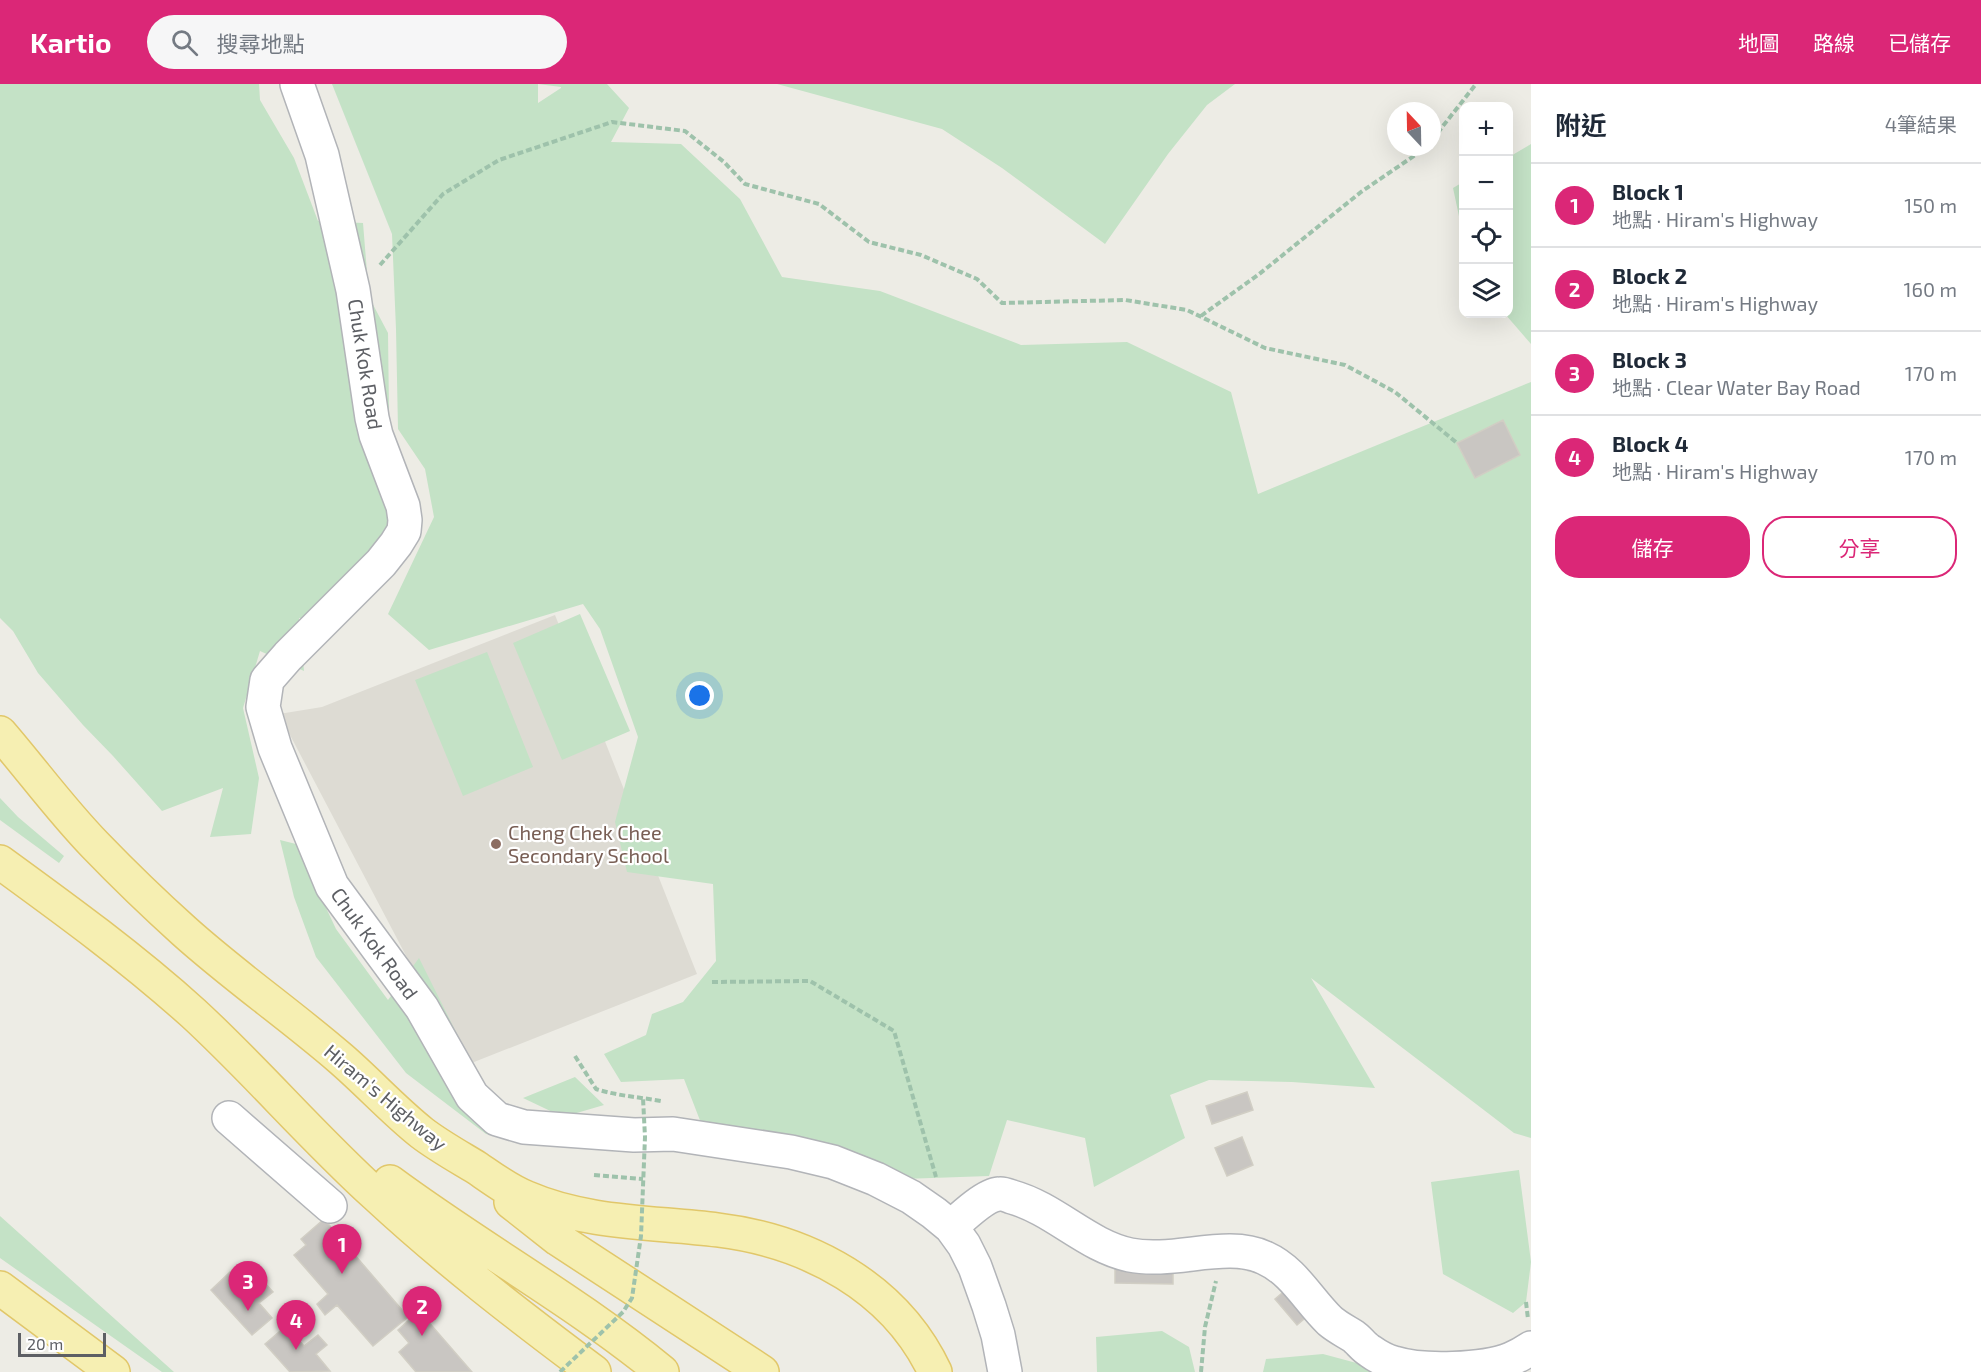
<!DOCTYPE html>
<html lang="zh-TW">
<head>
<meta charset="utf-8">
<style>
  body { margin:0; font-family:"Exo 2","Noto Sans TC",sans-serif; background:#f6f6f7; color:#1f2937 }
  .controls { position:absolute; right:18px; top:18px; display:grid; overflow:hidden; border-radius:12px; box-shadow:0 6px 24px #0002 }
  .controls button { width:54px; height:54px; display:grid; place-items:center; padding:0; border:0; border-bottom:2px solid #e0e1e3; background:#fff; color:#1f2937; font:30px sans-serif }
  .compass { position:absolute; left:1387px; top:18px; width:54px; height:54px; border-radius:50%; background:#fff; box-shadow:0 6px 24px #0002; rotate:338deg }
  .scale { position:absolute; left:18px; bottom:15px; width:88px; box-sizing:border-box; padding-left:6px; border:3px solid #5d5f64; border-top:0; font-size:16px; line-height:21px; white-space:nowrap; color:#5d5f64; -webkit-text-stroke:4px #fff; paint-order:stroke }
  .you { position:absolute; left:700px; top:612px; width:21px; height:21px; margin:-15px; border:4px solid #fff; border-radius:50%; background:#1a73e8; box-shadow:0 0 0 9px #1a73e833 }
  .badge { display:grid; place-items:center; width:39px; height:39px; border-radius:50%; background:#db2777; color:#fff; font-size:20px; font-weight:700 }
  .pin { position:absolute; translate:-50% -50px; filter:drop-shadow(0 2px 3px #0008) }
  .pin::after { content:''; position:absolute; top:32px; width:21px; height:18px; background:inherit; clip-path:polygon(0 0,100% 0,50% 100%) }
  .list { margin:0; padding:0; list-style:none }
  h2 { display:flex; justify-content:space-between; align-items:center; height:78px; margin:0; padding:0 24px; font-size:26px }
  h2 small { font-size:20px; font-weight:400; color:#747a83 }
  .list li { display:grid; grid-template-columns:39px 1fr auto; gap:18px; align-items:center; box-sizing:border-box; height:84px; padding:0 24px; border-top:2px solid #e0e1e3 }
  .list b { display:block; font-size:22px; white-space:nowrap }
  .list p { margin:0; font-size:20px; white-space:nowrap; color:#747a83 }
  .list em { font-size:20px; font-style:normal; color:#747a83 }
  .actions { display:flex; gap:12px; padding:18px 24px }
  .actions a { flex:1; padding:14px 0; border:2px solid #db2777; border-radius:24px; text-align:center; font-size:21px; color:#db2777 }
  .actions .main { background:#db2777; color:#fff }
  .icon { flex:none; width:33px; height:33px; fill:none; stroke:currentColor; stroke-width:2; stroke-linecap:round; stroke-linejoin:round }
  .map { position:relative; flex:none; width:1531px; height:1288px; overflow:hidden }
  header { display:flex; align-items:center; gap:36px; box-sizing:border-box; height:84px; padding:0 30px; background:#db2777; color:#fff }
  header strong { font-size:28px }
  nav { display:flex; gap:33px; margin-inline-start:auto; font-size:21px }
  .search { width:420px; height:54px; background:#f6f6f7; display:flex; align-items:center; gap:15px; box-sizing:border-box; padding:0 21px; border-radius:33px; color:#747a83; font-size:22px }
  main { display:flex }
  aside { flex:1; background:#fff }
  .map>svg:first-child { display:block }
  .education { fill:#dddbd3 }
  .green { fill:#c4e2c6; fill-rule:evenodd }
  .building { fill:#c9c6c2; stroke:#d1cec4; stroke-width:1.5 }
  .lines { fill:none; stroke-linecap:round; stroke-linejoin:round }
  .minor-casing { stroke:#b2b4b8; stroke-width:36 }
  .major-casing { stroke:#e1c76a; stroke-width:36 }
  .path { stroke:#9ec2ab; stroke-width:4; stroke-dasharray:6 3; stroke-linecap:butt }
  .minor { stroke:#fff; stroke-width:33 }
  .major { stroke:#f6efb2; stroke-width:33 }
  .path-bridge { stroke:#9ec2ab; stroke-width:4; stroke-dasharray:6 3; stroke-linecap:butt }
  .education-dot { fill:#8d6e63; stroke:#fff; stroke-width:2 }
  .labels { text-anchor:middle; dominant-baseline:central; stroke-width:4.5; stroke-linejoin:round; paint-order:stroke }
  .street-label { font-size:20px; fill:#5d5f64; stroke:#fff }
  .education-label { font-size:20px; fill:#785e54; stroke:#fff; text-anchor:start }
</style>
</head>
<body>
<header>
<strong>Kartio</strong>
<div class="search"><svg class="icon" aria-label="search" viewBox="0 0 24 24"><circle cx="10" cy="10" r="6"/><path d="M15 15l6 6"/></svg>搜尋地點</div>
<nav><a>地圖</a><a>路線</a><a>已儲存</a></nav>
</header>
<main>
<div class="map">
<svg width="1531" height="1288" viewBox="0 0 1531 1288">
  <rect width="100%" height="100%" fill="#edece5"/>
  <path class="education" d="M555,531L697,890L464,982L279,630L322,623Z"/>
  <path class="green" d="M0,0H259L260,16L294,74L318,137L363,139L369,213L388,249L389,327L379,334L396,482L342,537L299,534L304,587L260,567L243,624L259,694L251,750L210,753L223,704L162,727L113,672L83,641L38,589L13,547L0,534Z
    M332,0H607L629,24L611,58L681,60L740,115L782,193L880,207L1021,261L1127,258L1231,308L1258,410L1531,298V1054L1514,1049L1311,894L1375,1004L1292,998L1209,996L1170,1011L1185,1054L1094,1103L1085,1054L1007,1036L989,1092L903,1095L701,1039L684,995L621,998L604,970L646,951L652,930L683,918L716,877L713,800L627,788L615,738L638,653L600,545L583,520L429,566L388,530L434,433L425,385L398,345L396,245L392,150ZM538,0L561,3V4L538,19Z
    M777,0H1235L1207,21L1168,70L1105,160L1002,84L942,45Z
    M1531,60V260L1505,230H1508L1509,73Z
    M1463,98V151L1453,104Z
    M580,530L630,647L562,676L513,559Z
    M487,568L533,683L463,712L415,596Z
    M0,714L18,733L64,772L59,779L0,736Z
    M280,756L296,760L336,845L388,916L419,874L458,952L431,960L464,1018L496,1052L486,1050L406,989L316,873L294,813Z
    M575,993L604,1021L563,1033L523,1014Z
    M1519,1086L1531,1178L1526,1218L1513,1229L1443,1190L1431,1098Z
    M0,1132L174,1288H162L0,1174Z
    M1162,1247L1189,1263L1195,1288H1097L1096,1253Z
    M1323,1270L1390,1288H1263L1266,1275Z"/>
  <path class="building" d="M1503,336L1520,371L1475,394L1457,359Z
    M1247,1008L1253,1026L1212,1040L1206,1022Z
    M1242,1053L1253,1081L1227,1092L1215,1064Z
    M324,1135L408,1233L373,1262L337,1221L325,1231L317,1220L328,1210L294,1171L306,1161L301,1155Z
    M1115,1182H1173V1200L1115,1199Z
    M230,1188L248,1208L262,1196L273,1208L259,1219L272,1234L252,1251L211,1206Z
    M1288,1204L1310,1230L1297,1241L1275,1215Z
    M419,1227L472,1288H416L399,1268L409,1259L398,1246Z
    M286,1242L304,1262L318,1251L327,1261L316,1270L330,1287L290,1288L265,1260Z"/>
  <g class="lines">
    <defs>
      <path id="minor" d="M297,0L322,71L353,206L372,334L376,351L403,422L405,436L404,447L396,460L381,479L288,572L267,596L263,623L275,664L332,802L422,924L472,1012L497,1035L524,1043L634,1051L673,1050L791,1068L833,1078L876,1095L911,1113L934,1129L951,1143L964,1161L975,1183L989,1222L998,1251L1005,1288
        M229,1034L330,1122
        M951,1143C961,1134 985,1111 999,1110C1003,1109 1009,1112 1012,1113C1055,1125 1087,1162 1130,1171C1174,1180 1227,1156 1265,1174C1294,1187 1308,1216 1330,1237C1337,1243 1345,1247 1353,1252C1359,1256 1363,1263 1370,1267C1377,1272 1386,1277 1394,1279C1422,1288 1484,1286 1511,1275C1518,1272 1525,1268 1531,1264"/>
      <path id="major" d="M0,649C32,686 61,726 95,761C124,791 154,820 184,847C234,892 289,930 340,974C368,998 393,1026 422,1049C439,1062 459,1073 477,1084C493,1095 509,1107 527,1114C587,1140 655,1138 718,1146C808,1157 895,1203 935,1288
        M0,778C66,826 132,874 193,929C256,987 312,1053 376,1111C445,1175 519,1232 594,1288
        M390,1098C479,1164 577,1218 662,1288
        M511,1118L558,1155L762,1288
        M0,1204L113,1288"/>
    </defs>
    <use href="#minor" class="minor-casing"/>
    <use href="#major" class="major-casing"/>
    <path class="path" d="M1432,56L1476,0
      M380,181L443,110L499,76L612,38L685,47L724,78L745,100L819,120L869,158L921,171L977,195L1002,219L1125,216L1187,226L1265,264L1345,281L1395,308L1457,359
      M1201,232L1258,191L1361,108L1427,63
      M712,898L810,897L894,947L936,1093
      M575,972L596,1005C618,1012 639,1013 661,1017
      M594,1091L643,1095
      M1526,1218L1528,1235
      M1201,1288L1205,1243L1216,1197"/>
    <use href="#minor" class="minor"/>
    <use href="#major" class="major"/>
    <path class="path-bridge" d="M560,1288L623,1228L632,1214L641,1152L645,1053L643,1014"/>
  </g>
  <circle class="education-dot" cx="496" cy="760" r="6"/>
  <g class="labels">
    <g class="street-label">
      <text transform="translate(366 280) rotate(81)">Chuk Kok Road</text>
      <text transform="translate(375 859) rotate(54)">Chuk Kok Road</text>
      <text transform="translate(386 1013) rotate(40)">Hiram's Highway</text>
    </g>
    <g class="education-label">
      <text x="508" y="748">Cheng Chek Chee<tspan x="508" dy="23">Secondary School</tspan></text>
    </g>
  </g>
</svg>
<div class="controls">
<button>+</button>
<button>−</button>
<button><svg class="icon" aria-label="locate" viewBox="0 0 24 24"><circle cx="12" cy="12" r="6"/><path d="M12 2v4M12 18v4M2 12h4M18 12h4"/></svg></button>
<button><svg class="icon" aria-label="layers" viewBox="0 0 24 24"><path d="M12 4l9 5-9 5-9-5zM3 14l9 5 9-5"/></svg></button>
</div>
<svg class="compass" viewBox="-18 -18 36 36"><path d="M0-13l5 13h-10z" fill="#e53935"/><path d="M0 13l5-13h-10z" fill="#747a83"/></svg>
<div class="scale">20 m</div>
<div class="you"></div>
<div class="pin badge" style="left:342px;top:1190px">1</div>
<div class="pin badge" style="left:422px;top:1252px">2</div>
<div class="pin badge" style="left:248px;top:1227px">3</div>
<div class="pin badge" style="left:296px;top:1266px">4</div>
</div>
<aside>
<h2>附近<small>4筆結果</small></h2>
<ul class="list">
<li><span class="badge">1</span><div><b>Block 1</b><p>地點 · Hiram's Highway</p></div><em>150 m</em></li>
<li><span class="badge">2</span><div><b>Block 2</b><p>地點 · Hiram's Highway</p></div><em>160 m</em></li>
<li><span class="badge">3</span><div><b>Block 3</b><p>地點 · Clear Water Bay Road</p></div><em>170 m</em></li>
<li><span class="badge">4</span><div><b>Block 4</b><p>地點 · Hiram's Highway</p></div><em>170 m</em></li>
</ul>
<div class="actions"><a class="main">儲存</a><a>分享</a></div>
</aside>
</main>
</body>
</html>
